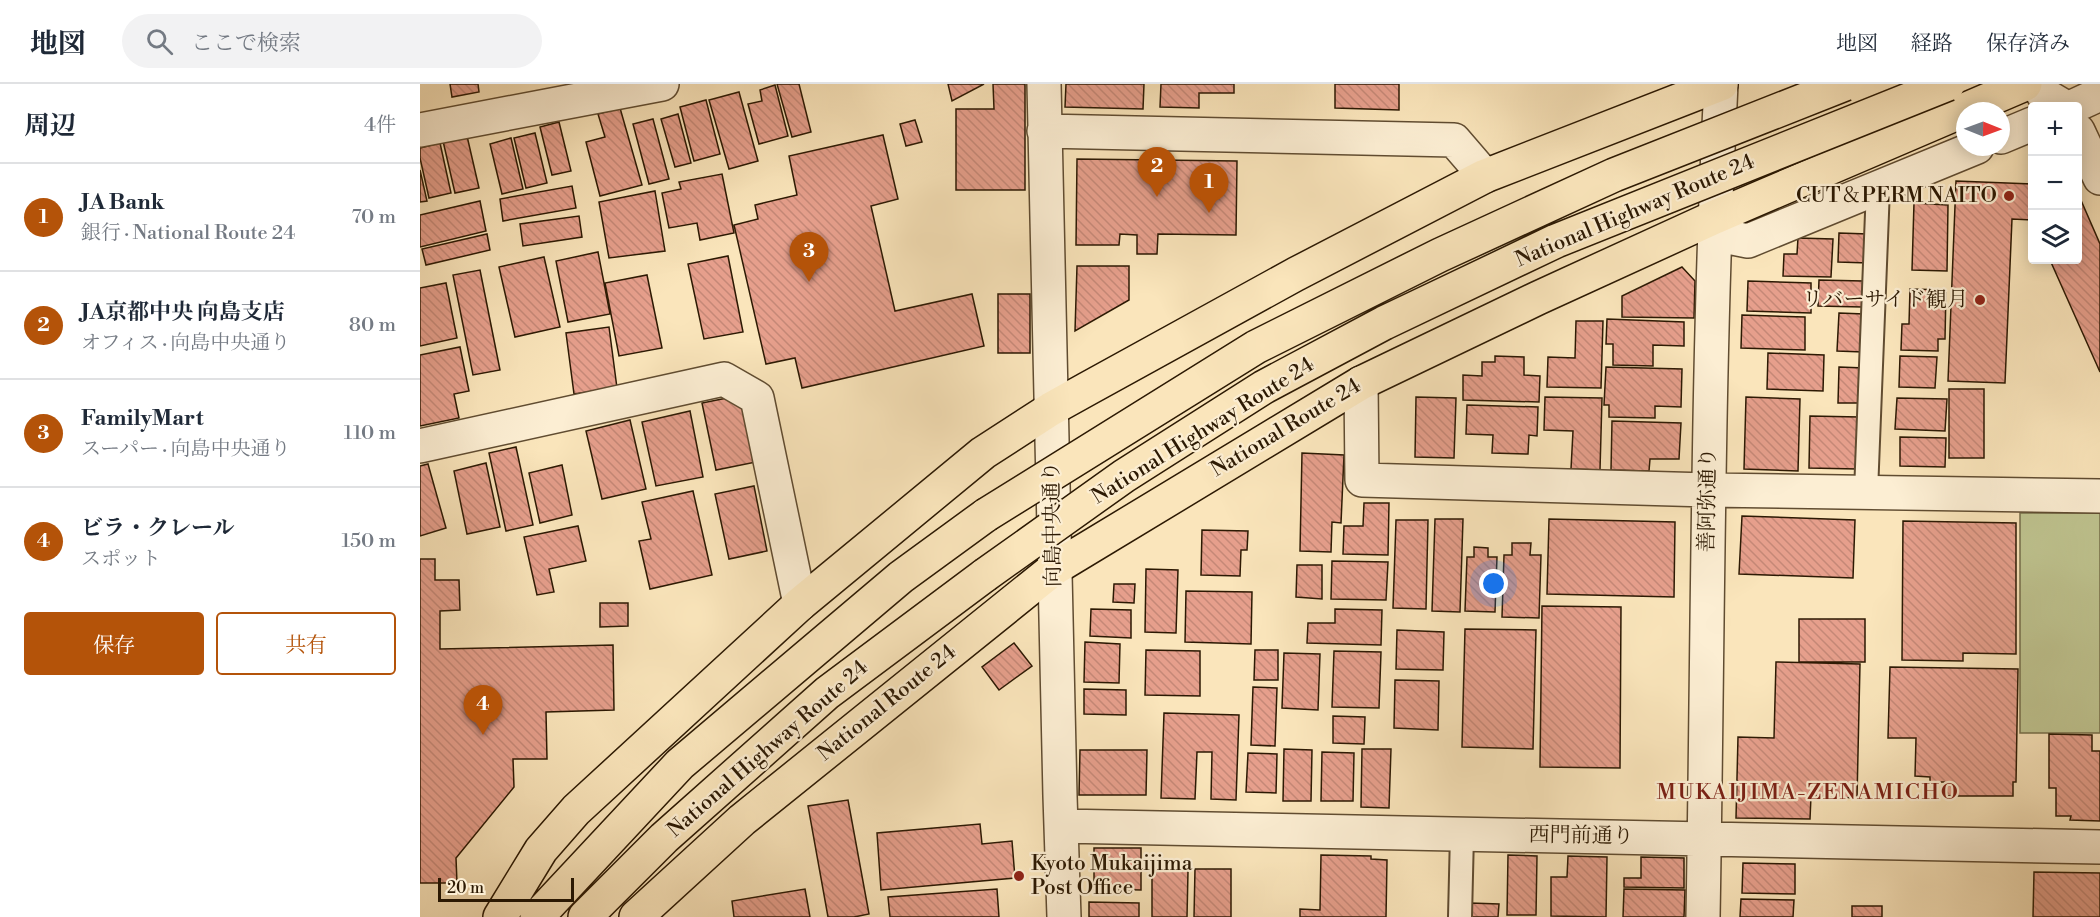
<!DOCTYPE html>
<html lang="ja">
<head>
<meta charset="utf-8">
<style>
  body { margin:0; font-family:"Libre Bodoni","Noto Serif JP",serif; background:#f2f2f3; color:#1f2937 }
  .controls { position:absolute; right:18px; top:18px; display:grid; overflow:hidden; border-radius:6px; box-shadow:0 3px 15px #0003 }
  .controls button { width:54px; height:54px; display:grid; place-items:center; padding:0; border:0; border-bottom:2px solid #e0e1e3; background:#fff; color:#1f2937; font:30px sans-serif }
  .compass { position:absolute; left:1536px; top:18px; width:54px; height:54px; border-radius:50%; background:#fff; box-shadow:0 3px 15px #0003; rotate:91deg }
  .scale { position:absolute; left:18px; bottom:15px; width:136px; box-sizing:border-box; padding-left:6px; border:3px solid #2c1903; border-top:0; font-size:16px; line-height:21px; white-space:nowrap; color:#2c1903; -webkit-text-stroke:4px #fceed3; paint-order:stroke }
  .you { position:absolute; left:1074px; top:500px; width:21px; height:21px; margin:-15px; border:4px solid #fff; border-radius:50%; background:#1a73e8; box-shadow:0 0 0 9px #1a73e833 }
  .badge { display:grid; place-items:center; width:39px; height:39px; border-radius:50%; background:#b45309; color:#fff; font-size:20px; font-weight:700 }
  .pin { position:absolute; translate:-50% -50px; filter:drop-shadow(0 2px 3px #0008) }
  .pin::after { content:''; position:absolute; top:32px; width:21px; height:18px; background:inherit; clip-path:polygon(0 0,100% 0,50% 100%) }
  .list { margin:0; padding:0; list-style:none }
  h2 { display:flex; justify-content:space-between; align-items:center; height:78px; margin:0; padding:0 24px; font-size:26px }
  h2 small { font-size:20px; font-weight:400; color:#747a83 }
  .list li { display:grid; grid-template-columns:39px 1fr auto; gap:18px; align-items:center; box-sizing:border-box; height:108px; padding:0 24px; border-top:2px solid #e0e1e3 }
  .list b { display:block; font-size:22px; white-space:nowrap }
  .list p { margin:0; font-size:20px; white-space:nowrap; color:#747a83 }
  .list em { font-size:20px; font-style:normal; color:#747a83 }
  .actions { display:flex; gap:12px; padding:18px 24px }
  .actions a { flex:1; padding:14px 0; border:2px solid #b45309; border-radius:6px; text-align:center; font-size:21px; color:#b45309 }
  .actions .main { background:#b45309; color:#fff }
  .icon { flex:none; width:33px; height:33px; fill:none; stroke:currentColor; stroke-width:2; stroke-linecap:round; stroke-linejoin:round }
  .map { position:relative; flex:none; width:1680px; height:833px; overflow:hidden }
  header { display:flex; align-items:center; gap:36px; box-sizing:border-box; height:84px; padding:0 30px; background:#fff; border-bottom:2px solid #e0e1e3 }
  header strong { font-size:28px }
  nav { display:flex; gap:33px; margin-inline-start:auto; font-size:21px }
  .search { width:420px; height:54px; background:#f2f2f3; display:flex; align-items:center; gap:15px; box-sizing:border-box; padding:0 21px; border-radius:33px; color:#747a83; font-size:22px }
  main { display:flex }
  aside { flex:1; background:#fff }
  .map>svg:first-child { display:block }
  .grass { fill:#bfc490; stroke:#766e4a; stroke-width:1.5 }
  .building { fill:url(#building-back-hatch); stroke:#2c1903; stroke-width:1.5 }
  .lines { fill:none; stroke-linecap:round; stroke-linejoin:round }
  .lane-casing { stroke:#604c31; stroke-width:26 }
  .street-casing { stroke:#604c31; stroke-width:36 }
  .highway-casing { stroke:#2c1903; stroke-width:36 }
  .lane { stroke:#fceed3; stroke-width:22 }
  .street { stroke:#fceed3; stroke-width:33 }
  .highway { stroke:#fae5bb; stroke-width:33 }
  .highway-bridge-casing { stroke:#2c1903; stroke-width:36; stroke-linecap:butt }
  .highway-bridge { stroke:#fae5bb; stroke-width:33 }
  .poi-dot { fill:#8f2418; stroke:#fceed3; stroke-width:2 }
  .labels { text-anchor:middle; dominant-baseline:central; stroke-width:4.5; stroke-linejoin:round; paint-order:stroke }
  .poi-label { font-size:21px; fill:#2c1903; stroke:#fceed3; text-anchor:end }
  .street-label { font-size:21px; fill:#2c1903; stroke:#fceed3 }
  .neighbourhood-label { font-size:22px; letter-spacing:1.5px; fill:#7a1f14; stroke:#fceed3 }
</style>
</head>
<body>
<header>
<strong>地図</strong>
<div class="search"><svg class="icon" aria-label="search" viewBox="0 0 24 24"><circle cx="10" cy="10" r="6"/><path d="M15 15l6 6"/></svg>ここで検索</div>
<nav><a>地図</a><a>経路</a><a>保存済み</a></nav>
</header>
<main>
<aside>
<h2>周辺<small>4件</small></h2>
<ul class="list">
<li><span class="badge">1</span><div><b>JA Bank</b><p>銀行 · National Route 24</p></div><em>70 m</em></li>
<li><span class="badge">2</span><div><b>JA京都中央 向島支店</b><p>オフィス · 向島中央通り</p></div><em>80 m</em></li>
<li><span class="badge">3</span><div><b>FamilyMart</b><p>スーパー · 向島中央通り</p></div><em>110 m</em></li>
<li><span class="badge">4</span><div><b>ビラ・クレール</b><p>スポット</p></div><em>150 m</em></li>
</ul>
<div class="actions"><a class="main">保存</a><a>共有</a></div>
</aside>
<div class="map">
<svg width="1680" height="833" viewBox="0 0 1680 833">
  <defs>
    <pattern id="building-back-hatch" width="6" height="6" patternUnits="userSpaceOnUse" patternTransform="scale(1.5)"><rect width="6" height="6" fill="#e69f8c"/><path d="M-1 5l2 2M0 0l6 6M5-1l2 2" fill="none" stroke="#c58877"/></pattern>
  </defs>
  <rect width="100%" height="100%" fill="#fae5bb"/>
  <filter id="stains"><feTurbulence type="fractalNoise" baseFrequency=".00333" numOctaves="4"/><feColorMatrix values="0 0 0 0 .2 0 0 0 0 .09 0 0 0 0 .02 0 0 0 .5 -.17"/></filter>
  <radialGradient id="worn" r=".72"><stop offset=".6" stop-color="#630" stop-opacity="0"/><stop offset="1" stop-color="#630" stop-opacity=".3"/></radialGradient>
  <path class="grass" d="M1600,429H1680V649H1600Z"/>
  <path class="building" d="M30,0H58L59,8L32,13Z
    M357,0H379L391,48L372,53Z
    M528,0H564L532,17Z
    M573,0H605V106H536V25H574Z
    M646,0H724L723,25L645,23Z
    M741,0H814V9H779V24L740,23Z
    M915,0H979V26L915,24Z
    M355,1L368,52L339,60L328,20L342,17L340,6Z
    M319,8L338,77L309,85L289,16Z
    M286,16L300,70L274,77L260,23Z
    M200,24L222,101L180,112L166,58L185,53L178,30Z
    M258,30L271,79L255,83L241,35Z
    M233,35L249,95L229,100L213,40Z
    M495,36L502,58L486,62L480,40Z
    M139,38L151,87L132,91L120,43Z
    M115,49L127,99L106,104L94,54Z
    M463,51L478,115L451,122L475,227L552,210L564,262L382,304L375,274L346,280L314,141L338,135L335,121L377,111L369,72Z
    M47,52L59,104L35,109L23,57Z
    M91,54L103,105L82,110L70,60Z
    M20,59L31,109L9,114L0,74V64Z
    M657,75L817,77L816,151L738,150L737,170H717V151L700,150L699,161H656Z
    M0,86L7,117L0,118Z
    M302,90L314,149L280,156L277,139L249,144L242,109L261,105L259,98Z
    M1536,97L1612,100V136L1592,135L1585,299L1528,297Z
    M152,102L156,124L83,137L80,115Z
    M235,107L245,167L189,174L179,118Z
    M1658,113L1660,114L1680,160V288L1630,176H1658Z
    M60,117L66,147L0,163V131Z
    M1494,119L1528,121L1527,187L1492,186Z
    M159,132L162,153L103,162L100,140Z
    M1419,149L1448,150V179L1418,178Z
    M67,150L70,166L6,181L2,165Z
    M1378,154L1413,155L1411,193L1363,192L1364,170H1377Z
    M178,168L190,230L148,238L136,177Z
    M308,172L323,248L284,255L268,180Z
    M124,173L140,243L95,253L79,183Z
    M657,182H709V216L655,247Z
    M1262,183L1275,197L1274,234L1202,233V212Z
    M60,186L80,286L53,291L33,191Z
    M227,191L242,264L199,272L185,199Z
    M1399,196L1443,197L1442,223L1398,222Z
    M1328,197L1391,199V229L1327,227Z
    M26,199L37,254L0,262V204Z
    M1490,205L1526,206L1525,255H1518V267L1481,266L1482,240H1489Z
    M578,210H610V269H578Z
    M1419,229L1444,230L1443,268L1417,267Z
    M1322,231L1385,233V266L1321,264Z
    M1187,235L1264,238V262L1233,261V282L1193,281V260H1186Z
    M1156,237H1183L1181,304L1127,303L1128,273L1155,274Z
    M189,243L197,304L154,310L146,249Z
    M40,263L49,307L34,310L39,334L0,342V271Z
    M1348,269L1404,271L1403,307L1347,305Z
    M1075,272L1104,273V291L1120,292L1119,318L1043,316V291L1062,292V278H1075Z
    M1480,272L1517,273L1515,304L1479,303Z
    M1186,283L1262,285L1261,323L1235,322V334L1189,333V321H1184Z
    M1419,283L1444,284L1443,319H1418Z
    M1529,305H1564V374H1529Z
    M327,310L341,377L296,386L282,319Z
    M996,313L1036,314L1034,374L995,373Z
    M1125,313L1182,314L1180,386L1151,385L1153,347L1124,346Z
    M1326,313L1380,315L1378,387L1324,385Z
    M1477,314L1527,315L1525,347L1475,345Z
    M1047,321L1118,323L1117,352L1109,351L1108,370L1072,369L1073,351L1046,350Z
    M270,327L283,393L236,402L222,338Z
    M1390,332L1439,333L1437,385L1389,384Z
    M210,336L226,405L182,415L166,347Z
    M1192,337L1261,339L1259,375H1230L1229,387L1191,386Z
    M1480,353L1526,354L1525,383L1480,382Z
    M96,363L113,441L86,447L69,369Z
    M882,369L924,371L921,439L912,438L911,468L880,467Z
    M66,379L80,443L47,450L34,387Z
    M8,380L26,444L0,452V382Z
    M142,381L152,431L120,439L109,389Z
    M334,402L347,467L309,475L295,410Z
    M273,407L292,491L230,505L219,457L231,455L222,418Z
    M944,419H969L968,471L923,470L924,442H943Z
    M1322,432L1435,436L1433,494L1319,490Z
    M1015,435H1043L1040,528L1012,527Z
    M1129,435L1255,438L1254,513L1127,510Z
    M976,436H1008L1006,525L973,524Z
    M1483,437L1596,439V570L1543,569V577L1482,576Z
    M158,442L166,477L129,485L134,508L117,511L104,453Z
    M782,446L828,447L827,466H821L820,492L781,491Z
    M1092,459H1111L1110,471H1121L1119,534L1082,533L1084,471H1092Z
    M1054,463L1068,464V473H1077L1075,528L1045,527L1047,473H1054Z
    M0,475H15V496H39L40,526L20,527V565L193,561L194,626L126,628L127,675H93L94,703L36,774L37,799H0Z
    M912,477L968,478L966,516L911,515Z
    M877,481H902V515L876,513Z
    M726,485L758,486L756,549L725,548Z
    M694,500H715L714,519L693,518Z
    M766,507L832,508L831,560L765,558Z
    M180,519H208V542L180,543Z
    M1122,522L1201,523L1200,684L1120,683Z
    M671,525L711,526V554L670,552Z
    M915,525L962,526L961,561L887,559L888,539H915Z
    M1379,535H1445V578H1379Z
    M1045,545L1116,546L1113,665L1042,663Z
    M977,546L1024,548L1023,586L976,585Z
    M665,558L700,560L699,599L664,598Z
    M594,559L612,582L579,606L562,583Z
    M726,566L780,567V612L725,611Z
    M835,566H858V596H834Z
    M914,567L961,568L959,624L912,623Z
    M864,569L900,570L898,626L862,624Z
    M1356,578L1440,580L1437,714L1391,712L1390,735L1316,734L1318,653L1354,654Z
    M1470,583L1598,585L1596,698H1593V712H1524V698H1510V693L1495,692L1496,654H1468Z
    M975,596L1019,597L1018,646L974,644Z
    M833,603L857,604L855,662L831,661Z
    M664,605L706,606V631L664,630Z
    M744,629L819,631L816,716L791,715L792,668H777L775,715L741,714Z
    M913,632L945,633L944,660L913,659Z
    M1629,650L1672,651V667H1680V737L1650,736L1651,732H1636V704H1629Z
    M864,665L892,666L891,717H863Z
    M942,665H971L969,724L941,723Z
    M660,666H727L726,711H659Z
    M902,668L934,669L933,717H901Z
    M828,669L857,670L856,709L826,708Z
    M428,716L449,830L434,833H408L388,722Z
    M560,740L562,760L592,757L595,794L461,806L457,749Z
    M674,764H721V806L674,805Z
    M901,771L951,772V775L967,776L966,833H880V825L900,826Z
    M1088,771L1117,772L1116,831H1087Z
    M1148,772L1187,773L1186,833L1131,832V793H1147Z
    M1221,773L1264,774V804L1204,803V794H1221Z
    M1323,779L1375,780V810L1322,809Z
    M775,785H811V833H774Z
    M732,786L768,787L767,833H732Z
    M1614,788L1680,789V833H1613Z
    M385,805L390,833H314L312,817Z
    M577,805L579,833H470L468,813Z
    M1204,805L1265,806L1264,833H1203Z
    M1321,815L1374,816L1373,833H1320Z
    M669,818L719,819V833H669Z
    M1050,819L1079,820L1078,833H1050Z
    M1432,822H1462V833H1432Z"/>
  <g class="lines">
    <defs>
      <path id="lane" d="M1446,408L1458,104
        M1040,833L1042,750"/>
      <path id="street" d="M624,0L640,712L644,833
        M1623,10L1643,22
        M1654,22L1680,10
        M0,46L242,0
        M624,47L1034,56L1065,92
        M1658,47L1680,94
        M1581,53L1612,40
        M1295,133L1313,154L1328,157L1557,63
        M941,299L942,396L1288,406L1680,412
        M0,362L304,295L337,314L380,520
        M641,742L1680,763
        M1283,833C1288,555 1287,278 1301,0"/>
      <path id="highway" d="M80,833L121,766L156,726L380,520L563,369L631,325L667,305L876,190L1065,92L1301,0
        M117,833L260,680L481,493L566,431
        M165,833L244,754L407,609L565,491
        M216,833L322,736L635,484L941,299L1118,214L1295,133L1605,0"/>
    </defs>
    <use href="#lane" class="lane-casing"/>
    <use href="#street" class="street-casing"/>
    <use href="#highway" class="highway-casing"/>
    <use href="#lane" class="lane"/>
    <use href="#street" class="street"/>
    <use href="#highway" class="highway"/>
    <defs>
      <path id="highway-bridge" d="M566,431L836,263L1020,171L1194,91L1425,0
        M565,491L704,392L844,303L964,239L1136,157L1528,0"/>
    </defs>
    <use href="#highway-bridge" class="highway-bridge-casing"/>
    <use href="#highway-bridge" class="highway-bridge"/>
  </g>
  <g class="poi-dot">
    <circle cx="1589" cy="112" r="6"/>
    <circle cx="1560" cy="216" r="6"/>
    <circle cx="599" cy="792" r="6"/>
  </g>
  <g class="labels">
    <g class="poi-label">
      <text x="1577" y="112">CUT＆PERM NAITO</text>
      <text x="1548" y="216">リバーサイド観月</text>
      <text x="611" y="780" text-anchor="start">Kyoto Mukaijima<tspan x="611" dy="24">Post Office</tspan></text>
    </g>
    <g class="street-label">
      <text transform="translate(1215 127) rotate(-23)">National Highway Route 24</text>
      <text transform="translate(866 344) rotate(-31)">National Route 24</text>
      <text transform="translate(783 347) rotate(-32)">National Highway Route 24</text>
      <text transform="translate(1288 416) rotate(-89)">善阿弥通り</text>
      <text transform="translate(633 440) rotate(-91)">向島中央通り</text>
      <text transform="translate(467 619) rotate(-39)">National Route 24</text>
      <text transform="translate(348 665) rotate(-41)">National Highway Route 24</text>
      <text transform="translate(1161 752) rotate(1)">西門前通り</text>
    </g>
    <g class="neighbourhood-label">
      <text x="1388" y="708">MUKAIJIMA-ZENAMICHO</text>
    </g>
  </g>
  <rect width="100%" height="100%" filter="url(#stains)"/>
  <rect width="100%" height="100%" fill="url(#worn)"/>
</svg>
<div class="controls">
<button>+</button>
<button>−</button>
<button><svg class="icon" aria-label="layers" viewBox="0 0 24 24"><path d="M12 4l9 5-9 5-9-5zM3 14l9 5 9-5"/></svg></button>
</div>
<svg class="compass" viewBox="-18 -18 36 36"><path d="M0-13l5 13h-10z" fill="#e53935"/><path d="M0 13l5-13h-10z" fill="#747a83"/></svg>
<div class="scale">20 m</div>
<div class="you"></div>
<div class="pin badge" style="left:789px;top:129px">1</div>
<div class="pin badge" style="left:737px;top:113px">2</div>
<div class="pin badge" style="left:389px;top:198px">3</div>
<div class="pin badge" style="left:63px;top:651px">4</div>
</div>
</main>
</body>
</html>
